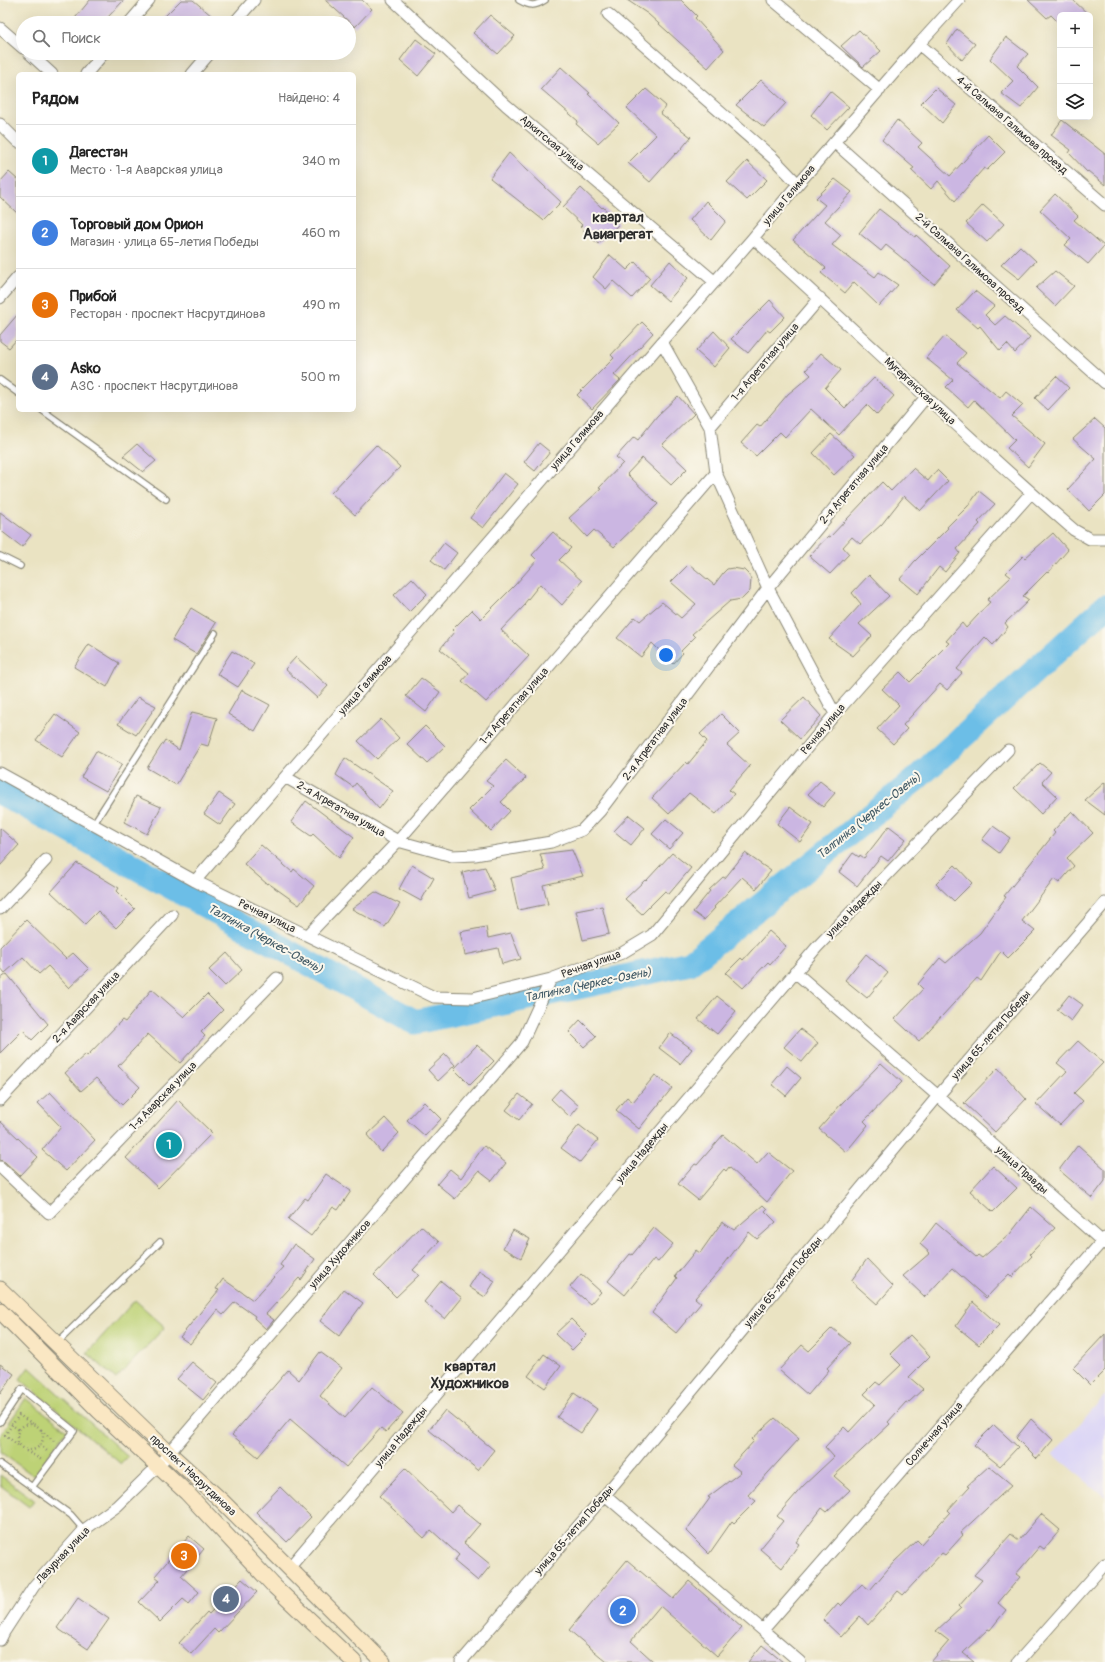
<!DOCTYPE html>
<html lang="ru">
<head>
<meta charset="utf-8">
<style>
  body { margin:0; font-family:Pangolin,sans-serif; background:#f2f2f2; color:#222 }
  .controls { position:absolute; right:12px; top:12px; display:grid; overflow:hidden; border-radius:6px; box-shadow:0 4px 16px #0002 }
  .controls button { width:36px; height:36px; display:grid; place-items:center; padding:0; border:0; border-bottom:1px solid #e0e0e0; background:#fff; color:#222; font:20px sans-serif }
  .you { position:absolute; left:666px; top:655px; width:14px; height:14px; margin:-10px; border:3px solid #fff; border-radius:50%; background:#1a73e8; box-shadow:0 0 0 6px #1a73e833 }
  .badge { display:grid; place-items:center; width:26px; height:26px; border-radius:50%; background:#b5179e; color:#fff; font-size:13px; font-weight:700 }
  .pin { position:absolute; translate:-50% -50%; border:2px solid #fff; box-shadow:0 1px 4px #0006 }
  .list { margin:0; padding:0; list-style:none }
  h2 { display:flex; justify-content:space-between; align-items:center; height:52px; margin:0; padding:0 16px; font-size:17px }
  h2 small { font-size:13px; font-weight:400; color:#767676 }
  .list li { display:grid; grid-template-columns:26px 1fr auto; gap:12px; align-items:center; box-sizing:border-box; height:72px; padding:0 16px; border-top:1px solid #e0e0e0 }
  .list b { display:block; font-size:15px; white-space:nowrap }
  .list p { margin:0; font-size:13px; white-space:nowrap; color:#767676 }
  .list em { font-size:13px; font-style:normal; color:#767676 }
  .icon { flex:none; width:22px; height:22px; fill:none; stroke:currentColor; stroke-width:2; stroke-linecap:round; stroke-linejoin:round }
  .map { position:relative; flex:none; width:1105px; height:1662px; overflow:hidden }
  .search { position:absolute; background:#fff; box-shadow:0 4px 16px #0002; left:16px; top:16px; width:340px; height:44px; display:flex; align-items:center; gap:10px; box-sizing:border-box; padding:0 14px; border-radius:22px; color:#767676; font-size:15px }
  .panel { position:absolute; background:#fff; box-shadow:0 4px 16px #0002; left:16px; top:72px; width:340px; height:340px; border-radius:6px }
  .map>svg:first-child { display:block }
  .built { fill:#dcd6f6 }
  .green { fill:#bdd276; stroke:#747e50 }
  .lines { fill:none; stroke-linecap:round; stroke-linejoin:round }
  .river { stroke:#6cbee7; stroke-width:25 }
  .building { fill:#cbb6e2 }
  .service-casing { stroke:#8a8776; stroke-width:8 }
  .minor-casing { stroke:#8a8776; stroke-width:13 }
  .secondary-casing { stroke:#8a8776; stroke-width:17 }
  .path { stroke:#8a8776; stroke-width:2.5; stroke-dasharray:1 3; stroke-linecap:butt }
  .service { stroke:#fff; stroke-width:5.5 }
  .minor { stroke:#fff; stroke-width:11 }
  .secondary { stroke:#fae7c3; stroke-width:15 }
  .labels { text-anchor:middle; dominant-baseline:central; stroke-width:4; stroke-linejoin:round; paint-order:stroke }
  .street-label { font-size:11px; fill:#2b2b2b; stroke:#fbf7ec }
  .water-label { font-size:12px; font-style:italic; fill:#3e5763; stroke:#fbf7ec }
  .district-label { font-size:15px; font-weight:bold; fill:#2b2b2b; stroke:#fbf7ec }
</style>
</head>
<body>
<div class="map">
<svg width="1105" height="1662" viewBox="0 0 1105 1662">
  <rect width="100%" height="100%" fill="#fbf7ec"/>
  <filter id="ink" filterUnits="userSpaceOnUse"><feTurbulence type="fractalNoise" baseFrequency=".025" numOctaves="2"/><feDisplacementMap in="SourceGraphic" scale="8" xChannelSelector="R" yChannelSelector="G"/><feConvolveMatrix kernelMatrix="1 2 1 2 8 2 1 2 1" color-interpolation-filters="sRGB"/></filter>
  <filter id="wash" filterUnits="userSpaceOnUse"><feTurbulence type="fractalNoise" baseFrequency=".012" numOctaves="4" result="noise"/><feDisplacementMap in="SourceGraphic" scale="16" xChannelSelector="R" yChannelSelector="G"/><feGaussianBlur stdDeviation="0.9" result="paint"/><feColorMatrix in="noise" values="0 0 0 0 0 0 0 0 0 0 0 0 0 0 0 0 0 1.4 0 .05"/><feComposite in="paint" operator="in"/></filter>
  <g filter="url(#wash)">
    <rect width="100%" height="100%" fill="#eae3c2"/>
    <path class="built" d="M1105,1395V1497L1053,1454Z"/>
    <path class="green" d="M135,1300L165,1327L116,1379L87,1353Z
      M29,1367L128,1457L121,1464L20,1379Z
      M26,1398L67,1430L34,1476L0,1452V1436Z
      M0,1475L34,1500L29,1507L0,1485Z"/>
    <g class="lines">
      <path class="river" d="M0,792L415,1022L690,963L916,779L1105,607"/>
    </g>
    <g id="blocks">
      <path class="building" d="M90,0H124L108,17L115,23H71Z
        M181,0H193L212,16L206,23H158Z
        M325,0H362L372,9L355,27Z
        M627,0H681L697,16L695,18L724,50L708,68L648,14Z
        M1028,0H1073L1089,15H1060V24L1051,15L1047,18Z
        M490,15L515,36L498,54L473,33Z
        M957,29L975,44L962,60L947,44Z
        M859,30L881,51L863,67L841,46Z
        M1006,37L1028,54L1017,66L1038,87L1021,108L1001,93L1013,81L990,59Z
        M416,39L436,54L418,76L400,60Z
        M561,67L590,93L588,94L619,123L598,143L576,124L578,121L541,89Z
        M761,80L786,103L764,127L736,105Z
        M936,88L956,105L942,123L921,103Z
        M646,89L666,106L660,113L691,137L677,154L676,153L650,182L628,163L656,135L627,108Z
        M830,91L849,107L827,130L811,115Z
        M897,120L922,143L918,147L950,176L988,135L1005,152L987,170L984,168L955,201L938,181L931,189L911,170L914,168L882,140Z
        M1062,120L1105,154V185L1088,171L1087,172L1069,153L1071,150L1051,135Z
        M509,153L561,202L543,220L490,178Z
        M747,161L767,180L747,200L727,182Z
        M9,172L18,180V214L0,197V182Z
        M835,179L852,192L825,221L841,235L832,245L875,277L879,272L898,285L879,306L854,282L845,293L821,273L826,268L793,240L825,205L816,198Z
        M581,188L602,208L603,207L619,224L598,244L580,227L582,225L563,207Z
        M1055,194L1078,216L1074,220L1104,246L1088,264L1065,245L1071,239L1040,210Z
        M706,201L726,221L711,240L690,220Z
        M983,205L1004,224L987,242L966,223Z
        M879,209L915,237L916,235L950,266L934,284L886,245L881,251L859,233Z
        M1020,246L1036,261L1019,279L1001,265Z
        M610,255L627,270L635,262L650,278L632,298L613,281L606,289L593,277Z
        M670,261L688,278L668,301L650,285Z
        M1055,271L1074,286L1055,306L1036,288Z
        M975,291L994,306L985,315L995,325L1005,316L1030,337L1015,353L1007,344L1000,351L980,326L978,328L957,310Z
        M770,300L785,317L770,332L767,330L748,353L731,339Z
        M18,314V338L9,348L0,341V335Z
        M642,322L653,333L614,375L620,380L592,409L577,395L614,358L611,355Z
        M714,331L730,348L714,367L696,351Z
        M945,336L966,353L957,363L1000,398L1006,391L1023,405L1012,416L1045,444L1028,467L1007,448L1015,440L974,400L968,407L946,387L953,380L926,358Z
        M821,353L841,370L825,388L845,408L874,378L894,396L877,415L867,405L839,435L811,409L785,437L780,432L756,456L741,443L757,425L760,427L788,394L811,375L806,370Z
        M1056,376L1069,388L1048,410L1035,398Z
        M678,396L694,414L662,445L687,469L671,485L642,458L627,474L658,504L614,547L594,530L587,537L569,518L601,489L599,488L623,463L616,457L634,437L638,440L657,416Z
        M1095,419L1105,428V495L1089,511L1068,489L1096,459L1073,439Z
        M831,434L855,455L834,475L813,453Z
        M539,443L550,452L535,471L524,462Z
        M137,444L156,461L143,472L123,456Z
        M376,445L400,467L355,515L331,493Z
        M913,468L928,481L937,470L948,481L920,511L904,496L882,524L860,544L852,537L843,547L849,554L830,574L809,556L828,536L830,537L882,482L891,491Z
        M504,473L518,484L483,528L470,518Z
        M979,491L995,504L978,522L980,524L957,549L960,553L945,572L939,567L918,594L900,579L914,562L948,528L947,527L968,506Z
        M0,512L31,535L22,547L0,530Z
        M553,532L571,548L559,560L582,581L562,605L540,584L524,604L525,605L501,630L529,656L486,702L462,681L469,673L440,649L454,632L452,630L472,610L481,619L515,585L537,560L532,555Z
        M1053,533L1068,550L1048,573L1047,572L1023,596L1029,600L1005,623L1008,627L993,645L985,637L957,669L962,673L947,690L940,684L903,725L907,729L893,744L877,729L899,705L882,689L900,672L910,682L949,643L946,641L962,623L966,628L990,602L987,600L1011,577L1006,573L1023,556L1025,558Z
        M444,543L457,553L444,570L431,560Z
        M689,564L714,585L723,573L727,569L733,568L744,570L748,574L751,579L750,591L742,599L730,601L692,634L695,637L681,651L683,653L673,664L652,643L641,657L617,638L635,617L640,621L662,602L681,618L696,604L671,582Z
        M869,575L889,596L859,624L872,636L853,656L829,639L861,604L852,593Z
        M412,578L427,594L409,612L394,595Z
        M191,608L216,623L196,654L172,640Z
        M89,644L119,663L107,687L74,667Z
        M232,651L254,664L238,687L217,674Z
        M296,657L328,686L317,698L285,669Z
        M421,678L440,692L426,712L406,696Z
        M242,690L270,705L255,731L228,714Z
        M138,697L156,706L136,735L118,724Z
        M804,697L821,716L800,739L780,720Z
        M192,712L217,718L208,746L201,744L176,785L147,768L165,740L179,750Z
        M55,714L80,732L62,757L36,740Z
        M721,714L740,733L727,745L750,766L729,790L734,794L716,814L689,793L669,814L652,798L686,762L688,764L707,741L700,734Z
        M381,719L399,738L377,759L358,741Z
        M425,726L445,746L427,763L407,744Z
        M96,751L122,764L106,791L81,777Z
        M345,758L393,791L379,809L356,783L353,787L336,775Z
        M506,760L526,778L501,802L510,811L491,831L469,810L493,786L486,781Z
        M1040,763L1051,772L1042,782L1057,796L1041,814L1014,788Z
        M820,781L835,793L823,807L808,794Z
        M1105,782V815L1085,800Z
        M219,793L235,804L220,825L204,814Z
        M136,796L161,807L147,834L124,822Z
        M306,801L354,837L339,858L313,834L311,836L291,822Z
        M790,807L813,824L800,842L777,824Z
        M1072,811L1093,833L1067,858L1074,866L1059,883L1054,879L1022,921L1035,931L1008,958L1001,951L981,981L977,978L919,1041L895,1019L923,989L918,984L940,958L946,963L980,933L1006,897L1004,896L1055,833L1053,831Z
        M629,815L645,828L631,845L614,831Z
        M666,819L683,833L669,849L652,834Z
        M889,826L906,839L888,861L881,856L857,886L839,872L853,853L859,857L860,855L864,858Z
        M993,826L1010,838L999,853L982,840Z
        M0,828L19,845L0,866Z
        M261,845L292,872L294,869L314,886L299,905L268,883L267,884L244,864Z
        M572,850L583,876L543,885L548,904L518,910L511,878L545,870L540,854Z
        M672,853L691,868L669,894L665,891L642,914L625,899L645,880L646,881Z
        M745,853L771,871L756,889L742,877L714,907L715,908L704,920L693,912L710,891L709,890L723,877L725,878Z
        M77,863L119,888L117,891L135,909L116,928L98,911L85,924L51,892Z
        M412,865L434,878L421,901L399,889Z
        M955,865L972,883L954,901L936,884Z
        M485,867L495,891L469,898L462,872Z
        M375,892L400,904L385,927L352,909Z
        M602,906L609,934L583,940L576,911Z
        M26,920L66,959L73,953L89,969L69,988L48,966L39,974L23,957L5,973L0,967V947Z
        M486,927L488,938L511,933L521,959L502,964L498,948L465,955L460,932Z
        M769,931L786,946L770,964L768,962L743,988L726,973L741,958L743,960Z
        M227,953L242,970L225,986L209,970Z
        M866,954L888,973L867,998L845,980Z
        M7,974L48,1024L32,1040L23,1030L0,1053V979Z
        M152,989L184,1017L207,994L223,1010L201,1032L205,1036L180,1063L148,1034L118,1066L140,1087L122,1105L96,1078L81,1091L65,1073L86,1054L87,1056L122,1020L125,1022Z
        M1069,995L1083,1005L1071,1021L1057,1010Z
        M717,996L736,1011L717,1034L698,1019Z
        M580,1020L596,1036L584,1047L569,1032Z
        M800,1029L818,1043L802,1062L784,1047Z
        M670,1033L692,1049L680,1064L659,1048Z
        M1078,1041L1103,1063L1074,1093L1083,1101L1060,1125L1036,1104L1067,1071L1057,1063Z
        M477,1045L494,1061L470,1085L454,1069Z
        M445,1054L455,1065L438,1081L428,1070Z
        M881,1063L902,1082L864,1121L868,1125L846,1152L819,1129L842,1103Z
        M787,1066L801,1078L786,1096L772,1084Z
        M998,1068L1026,1099L995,1132L964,1103Z
        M655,1075L672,1088L639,1129L616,1110L627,1097L633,1102Z
        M560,1089L579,1106L570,1117L551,1099Z
        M50,1092L95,1140L66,1171L42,1150L61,1127L38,1103Z
        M519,1094L532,1104L519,1120L506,1110Z
        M178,1100L212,1133L158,1188L126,1158Z
        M424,1102L441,1119L425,1136L407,1120Z
        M385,1118L399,1133L381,1152L367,1135Z
        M0,1121L38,1157L20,1176L5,1162L0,1160Z
        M579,1125L598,1140L580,1162L561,1148Z
        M723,1135L757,1164L768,1152L792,1171L767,1202L729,1167L726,1171L724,1169L698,1200L678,1184L695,1164L697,1165Z
        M1078,1145L1105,1169V1181L1092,1198L1059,1170Z
        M484,1146L506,1163L492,1181L479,1171L455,1199L437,1184L450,1169L461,1178Z
        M993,1166L1017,1188L993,1212L970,1191Z
        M326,1174L351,1191L338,1210L333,1207L311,1236L288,1219L305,1198L308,1200Z
        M763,1205L767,1209L765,1211L776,1222L757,1239L749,1232L719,1271L695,1298L701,1303L676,1333L652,1313L677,1278L675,1276L696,1250L700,1253L722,1222L734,1230Z
        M1031,1207L1055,1228L1030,1254L1032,1256L1012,1277L1009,1274L986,1298L952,1268L925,1297L903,1276L930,1253L920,1244L936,1223L976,1257L978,1255L982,1258L1010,1234Z
        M421,1226L439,1242L413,1270L419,1275L396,1297L374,1275Z
        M654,1228L673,1244L658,1262L654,1259L625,1295L608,1281L630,1254L632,1255Z
        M513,1230L530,1239L521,1258L503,1248Z
        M294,1244L315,1259L301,1280L299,1278L266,1314L274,1320L266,1329L254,1318L255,1316L235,1302L223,1315L217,1310L190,1344L180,1337L219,1290L216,1289L223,1279L253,1300L283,1267L280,1265Z
        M867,1259L893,1286L877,1304L851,1281Z
        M479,1271L495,1281L485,1297L469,1287Z
        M581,1274L601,1292L590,1304L570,1287Z
        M441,1281L462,1298L445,1319L424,1302Z
        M344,1289L363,1303L339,1336L320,1321Z
        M973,1302L999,1325L979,1345L956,1326Z
        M571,1319L587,1335L572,1350L555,1334Z
        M832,1328L850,1343L827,1368L829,1370L808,1395L779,1370L802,1345L809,1351Z
        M1105,1334V1370L1090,1385L1073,1368Z
        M910,1335L930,1356L909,1377L923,1389L908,1403L906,1402L888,1422L890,1424L834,1476L850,1490L827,1512L822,1508L796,1542L799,1544L782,1568L760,1549L783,1521L777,1516L803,1486L834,1457L825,1447L844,1427L849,1432L875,1404L864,1394L876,1382L880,1385L901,1365L890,1354Z
        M320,1352L342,1368L320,1396L345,1418L372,1387L403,1413L386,1432L381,1428L346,1467L290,1419L258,1457L232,1435L288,1370L299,1380Z
        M544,1354L561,1366L545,1388L528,1376Z
        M192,1362L217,1383L203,1400L177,1379Z
        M0,1364L14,1374L0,1394Z
        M574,1393L597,1409L581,1433L557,1417Z
        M445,1410L494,1450L478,1470L429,1430Z
        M775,1418L799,1439L748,1495L756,1501L734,1523L732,1521L709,1554L686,1531L710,1498L708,1497L741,1472L732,1465L754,1441L752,1439Z
        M1031,1419L1053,1440L1037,1459L1016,1438Z
        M994,1425L1018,1447L1000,1466L974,1445Z
        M989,1466L1012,1485L960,1533L963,1535L945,1555L942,1553L903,1595L898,1591L868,1625L860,1616L841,1637L823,1620L838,1603L841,1606L862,1584L870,1590L894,1562L917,1540L921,1544L950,1512L948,1510L969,1487L967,1486Z
        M405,1468L451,1512L457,1505L480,1524L464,1543L491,1565L478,1581L454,1561L459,1555L431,1530L424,1538L379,1496Z
        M280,1487L311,1517L287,1542L256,1512Z
        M1041,1514L1060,1530L1044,1549L1040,1546L1016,1574L1020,1577L998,1603L1006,1610L990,1630L988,1629L963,1653L974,1662H931L949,1641L936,1631L961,1608L959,1606L982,1580L974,1575L1011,1534L1019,1540Z
        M189,1536L204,1549L181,1576L199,1592L189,1604L183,1599L160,1622L139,1602L160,1580L155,1576Z
        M627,1560L673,1599L689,1581L742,1628L717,1656L660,1606L631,1641L654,1662H607L569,1630Z
        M242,1579L257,1592L218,1633L214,1629L191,1654L179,1643L207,1612L209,1614Z
        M78,1598L109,1619L88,1649L57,1628Z
        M762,1645L783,1662H748Z"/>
    </g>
  </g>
  <g filter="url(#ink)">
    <use href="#blocks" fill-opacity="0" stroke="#8a8776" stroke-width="1"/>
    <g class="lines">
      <defs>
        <path id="service" d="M519,0C530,6 534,7 545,0
          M0,380L18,393
          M42,410L166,499
          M0,556L20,566
          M93,825L215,633
          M57,1343L160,1242
          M0,1422L22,1389L74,1431L32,1487
          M0,1464L71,1515L84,1530"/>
        <path id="minor" d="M393,0L506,105L715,282
          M773,0L880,90
          M608,14L773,158L798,184
          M129,23L149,0
          M234,23L254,0
          M0,28L23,48
          M919,44L1105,205
          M29,53L52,74
          M86,74L104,53
          M192,74L210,53
          M0,124L18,142
          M834,142L1105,383
          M753,238C861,335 964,435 1074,530L1090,539H1105
          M0,298L18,277
          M662,342L710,427L716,473L768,588L835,714
          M710,427L820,298
          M0,773L195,881L434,997L473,998L551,979L622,953L652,935L835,714L1031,493
          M285,777L398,841L452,856L475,855L551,842L582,830L600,811L768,588L926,397
          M195,881L662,342L753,238L798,184L919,44L959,0
          M0,909L46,860
          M308,935L398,841L716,473
          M795,972L938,1096L1105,1244
          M0,1100L172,915
          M0,1167L49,1213L277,978
          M605,1495L800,1662
          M289,1568L817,947L1008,750
          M763,1630L1105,1238
          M0,1640L4,1632L34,1586L84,1530L117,1506L158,1466L522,1042L551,979
          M461,1662L605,1495L938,1096L1105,903
          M1018,1662L1105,1564"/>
        <path id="secondary" d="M0,1289L169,1453L222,1501L383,1662
          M0,1311L99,1411L187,1493L275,1587L354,1662"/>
      </defs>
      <use href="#service" class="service-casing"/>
      <use href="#minor" class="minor-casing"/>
      <use href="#secondary" class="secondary-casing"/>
      <path class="path" d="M11,1424L19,1430
        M17 1437a13 13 0 1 1 26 0a13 13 0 1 1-26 0Z
        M41,1430L55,1442
        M18,1445L5,1435L19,1415L33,1424
        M40,1445L48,1452
        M26,1451L42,1460"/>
      <use href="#service" class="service"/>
      <use href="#minor" class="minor"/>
      <use href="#secondary" class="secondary"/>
    </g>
  </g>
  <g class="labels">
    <g class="street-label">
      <text transform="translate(1012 125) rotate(41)">4-й Салмана Галимова проезд</text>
      <text transform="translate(552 143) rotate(40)">Аркитская улица</text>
      <text transform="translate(789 195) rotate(-50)">улица Галимова</text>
      <text transform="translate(970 263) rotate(42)">2-й Салмана Галимова проезд</text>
      <text transform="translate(765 362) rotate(-50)">1-я Агрегатная улица</text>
      <text transform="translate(920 391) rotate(43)">Мугерганская улица</text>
      <text transform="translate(577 440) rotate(-49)">улица Галимова</text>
      <text transform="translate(854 484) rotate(-50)">2-я Агрегатная улица</text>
      <text transform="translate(365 685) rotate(-49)">улица Галимова</text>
      <text transform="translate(514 706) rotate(-49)">1-я Агрегатная улица</text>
      <text transform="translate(823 729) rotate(-50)">Речная улица</text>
      <text transform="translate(655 739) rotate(-53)">2-я Агрегатная улица</text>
      <text transform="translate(341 809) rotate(30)">2-я Агрегатная улица</text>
      <text transform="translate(854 909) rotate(-46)">улица Надежды</text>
      <text transform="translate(267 916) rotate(26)">Речная улица</text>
      <text transform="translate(591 964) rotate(-20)">Речная улица</text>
      <text transform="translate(86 1007) rotate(-47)">2-я Аварская улица</text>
      <text transform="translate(991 1035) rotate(-49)">улица 65-летия Победы</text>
      <text transform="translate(163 1096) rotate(-46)">1-я Аварская улица</text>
      <text transform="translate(642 1153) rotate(-50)">улица Надежды</text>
      <text transform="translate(1022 1170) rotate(42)">улица Правды</text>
      <text transform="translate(340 1254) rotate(-49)">улица Художников</text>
      <text transform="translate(783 1282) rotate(-50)">улица 65-летия Победы</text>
      <text transform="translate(934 1434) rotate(-49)">Солнечная улица</text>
      <text transform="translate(401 1437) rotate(-50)">улица Надежды</text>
      <text transform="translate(193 1475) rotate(43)">проспект Насрутдинова</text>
      <text transform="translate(574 1530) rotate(-49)">улица 65-летия Победы</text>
      <text transform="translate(63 1555) rotate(-47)">Лазурная улица</text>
    </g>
    <g class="water-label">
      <text transform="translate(869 816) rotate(-39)">Талгинка (Черкес-Озень)</text>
      <text transform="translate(265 939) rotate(29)">Талгинка (Черкес-Озень)</text>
      <text transform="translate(588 985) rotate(-12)">Талгинка (Черкес-Озень)</text>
    </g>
    <g class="district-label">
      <text x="618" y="217">квартал<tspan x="618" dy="17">Авиагрегат</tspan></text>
      <text x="470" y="1366">квартал<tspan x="470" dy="17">Художников</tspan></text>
    </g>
  </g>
</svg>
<div class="controls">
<button>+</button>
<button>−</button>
<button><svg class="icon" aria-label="layers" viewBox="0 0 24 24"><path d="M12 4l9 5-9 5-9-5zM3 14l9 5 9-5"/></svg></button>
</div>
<div class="you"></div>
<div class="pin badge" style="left:169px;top:1145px;background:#0f9aa8">1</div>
<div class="pin badge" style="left:623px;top:1611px;background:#3f7fe0">2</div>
<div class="pin badge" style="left:184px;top:1556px;background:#e8710a">3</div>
<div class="pin badge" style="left:226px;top:1599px;background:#5c6f8a">4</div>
<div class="search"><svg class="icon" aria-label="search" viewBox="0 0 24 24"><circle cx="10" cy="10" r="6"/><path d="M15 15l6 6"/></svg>Поиск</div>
<section class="panel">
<h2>Рядом<small>Найдено: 4</small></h2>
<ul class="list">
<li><span class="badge" style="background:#0f9aa8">1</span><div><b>Дагестан</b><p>Место · 1-я Аварская улица</p></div><em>340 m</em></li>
<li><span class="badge" style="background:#3f7fe0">2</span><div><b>Торговый дом Орион</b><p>Магазин · улица 65-летия Победы</p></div><em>460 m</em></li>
<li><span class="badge" style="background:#e8710a">3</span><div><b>Прибой</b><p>Ресторан · проспект Насрутдинова</p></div><em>490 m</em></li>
<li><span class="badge" style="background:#5c6f8a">4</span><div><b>Asko</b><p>АЗС · проспект Насрутдинова</p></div><em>500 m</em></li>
</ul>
</section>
</div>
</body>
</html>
